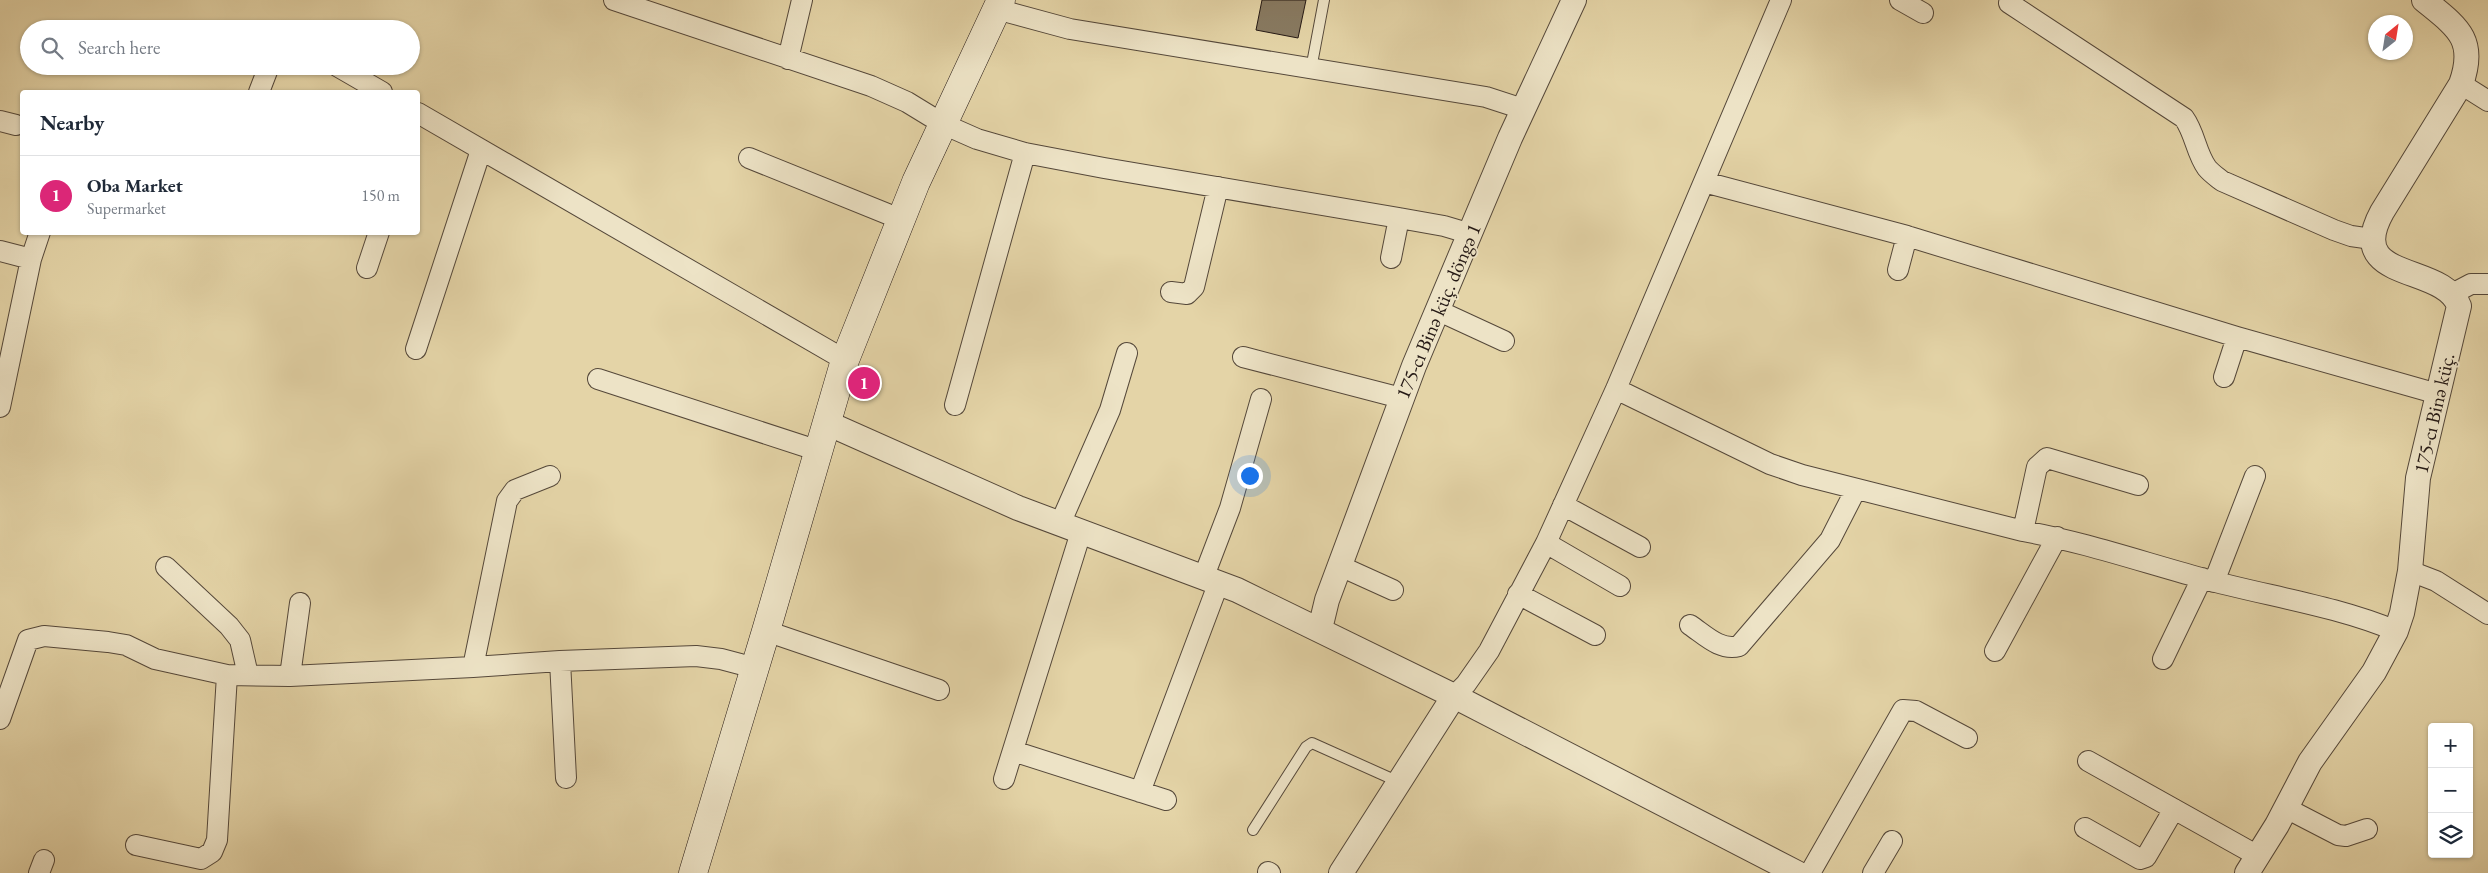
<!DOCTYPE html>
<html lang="en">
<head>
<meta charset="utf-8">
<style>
  body { margin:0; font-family:"EB Garamond",serif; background:#f2f2f3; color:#1f2937 }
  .controls { position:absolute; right:15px; bottom:15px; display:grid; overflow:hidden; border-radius:5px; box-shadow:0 1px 4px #0004 }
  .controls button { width:45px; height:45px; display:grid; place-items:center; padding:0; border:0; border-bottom:1px solid #e0e1e3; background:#fff; color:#1f2937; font:25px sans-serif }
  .compass { position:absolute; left:2368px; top:15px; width:45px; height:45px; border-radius:50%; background:#fff; box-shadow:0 1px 4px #0004; rotate:30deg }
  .you { position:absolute; left:1249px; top:475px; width:18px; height:18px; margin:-12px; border:4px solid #fff; border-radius:50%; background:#1a73e8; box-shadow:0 0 0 8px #1a73e833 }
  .badge { display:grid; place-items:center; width:32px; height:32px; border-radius:50%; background:#db2777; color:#fff; font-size:16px; font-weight:700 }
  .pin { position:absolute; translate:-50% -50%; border:2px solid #fff; box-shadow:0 1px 5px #0006 }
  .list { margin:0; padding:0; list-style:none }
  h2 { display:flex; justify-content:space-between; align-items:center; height:65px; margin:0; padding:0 20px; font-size:21px }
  h2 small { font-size:16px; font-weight:400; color:#747a83 }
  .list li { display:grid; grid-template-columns:32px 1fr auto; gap:15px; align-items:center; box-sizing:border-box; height:80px; padding:0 20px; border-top:1px solid #e0e1e3 }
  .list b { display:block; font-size:19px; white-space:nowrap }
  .list p { margin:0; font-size:16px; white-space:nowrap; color:#747a83 }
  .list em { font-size:16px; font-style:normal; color:#747a83 }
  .icon { flex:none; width:28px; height:28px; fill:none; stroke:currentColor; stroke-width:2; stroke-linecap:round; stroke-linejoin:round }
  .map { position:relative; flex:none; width:2488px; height:873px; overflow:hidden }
  .search { position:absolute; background:#fff; box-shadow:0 1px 4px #0004; left:20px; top:20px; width:400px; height:55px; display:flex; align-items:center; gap:12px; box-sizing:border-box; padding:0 18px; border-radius:28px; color:#747a83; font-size:19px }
  .panel { position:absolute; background:#fff; box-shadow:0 1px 4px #0004; left:20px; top:90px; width:400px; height:145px; border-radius:5px }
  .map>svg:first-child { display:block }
  .building { fill:#887a61; stroke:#251915 }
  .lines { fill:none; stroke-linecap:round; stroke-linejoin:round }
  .service-casing { stroke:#55483a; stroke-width:12 }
  .minor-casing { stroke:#55483a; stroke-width:22 }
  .tertiary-casing { stroke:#55483a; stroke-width:26 }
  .secondary-casing { stroke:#251915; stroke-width:29 }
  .service { stroke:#ede3c6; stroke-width:10 }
  .minor { stroke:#ede3c6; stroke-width:20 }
  .tertiary { stroke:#ede3c6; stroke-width:24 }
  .secondary { stroke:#ede3c6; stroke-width:28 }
  .labels { text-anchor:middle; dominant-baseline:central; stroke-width:4; stroke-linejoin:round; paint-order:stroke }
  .street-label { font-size:20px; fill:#251915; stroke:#ede3c6 }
</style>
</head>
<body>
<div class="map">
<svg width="2488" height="873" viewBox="0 0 2488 873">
  <rect width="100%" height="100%" fill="#e4d4a7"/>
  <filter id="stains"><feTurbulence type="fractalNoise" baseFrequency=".004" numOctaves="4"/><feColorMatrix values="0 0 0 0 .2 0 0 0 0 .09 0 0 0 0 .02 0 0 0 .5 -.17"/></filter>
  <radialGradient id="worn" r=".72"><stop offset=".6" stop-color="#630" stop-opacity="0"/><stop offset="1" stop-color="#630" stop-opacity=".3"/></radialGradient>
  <path class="building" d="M1262,0H1306L1298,38L1256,30Z"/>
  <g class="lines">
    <defs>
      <path id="service" d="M1311,69L1324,0
        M1253,830L1306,747L1312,743L1399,782"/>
      <path id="minor" d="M614,0L871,86L907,102L943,124L977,139L1025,153L1104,168L1399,218L1444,226L1471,234
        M1900,0L1923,13
        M2009,3L2184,118C2195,133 2196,153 2207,168C2211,173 2217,177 2222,181L2334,230L2351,236L2372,239
        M996,9L1070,29L1486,97L1523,109
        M788,59L802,0
        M337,66L382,92
        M2461,84L2488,101
        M259,92L269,66
        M418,113L845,360
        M0,121L16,125
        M749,158L900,219
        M1704,182L1907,236L2237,337L2438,394
        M0,251L31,259
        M1391,258L1399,218
        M367,268L379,232
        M1898,270L1907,236
        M1171,292L1187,294L1194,287L1218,187
        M2452,294L2471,284H2488
        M1439,311L1504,341
        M416,349L481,150
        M1243,357L1401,398
        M2224,377L2237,337
        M598,379L819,451
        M1616,389L1770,464L1802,475L2023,531C2084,542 2142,562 2201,578C2265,596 2334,605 2396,631
        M955,405L1025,153
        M0,407L31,259L40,232
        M1563,505L1640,547
        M1060,524L1110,410L1127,353
        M2023,531L2037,467L2047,458L2138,485
        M1546,543L1620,586
        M1340,566L1393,590
        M166,567L229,626L240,640L248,675
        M2410,571L2436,581L2488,614
        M1204,576L1230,508L1261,399
        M2214,582L2255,476
        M1518,594L1595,635
        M1690,625C1705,635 1720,651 1739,646L1830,540L1856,489
        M766,631L939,690
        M1995,651L2057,537
        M2163,659L2202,578
        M560,661L566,778
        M473,667L507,501L515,490L550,476
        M290,676L300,603
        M1454,696L1466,684L1489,651L1546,543L1616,389L1781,0
        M0,719L28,640L44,636L108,642L126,645L155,659L227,675L290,676L473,667L560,661L696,656L721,659L755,668
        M1013,751L1166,800
        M2088,761L2258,856
        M1004,779L1081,532
        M1140,792L1219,582
        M2286,808L2338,835L2346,836L2367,829
        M2085,828L2140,859L2146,857L2174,809
        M136,845L201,859L212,852L217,840L227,675
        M1268,872L1270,873
        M39,873L44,860
        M1810,873L1903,710L1916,711L1967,738
        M1873,873L1892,841"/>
      <path id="tertiary" d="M827,423L1018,508L1237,590L1454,696L1797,873
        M1320,629L1327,600L1414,366L1510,138L1574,0
        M1341,873L1454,696
        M2247,873L2277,825L2310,762L2374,672L2396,631L2402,613L2410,571L2418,478L2459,306C2444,263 2343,283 2382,212L2461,84C2477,39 2457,27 2424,0"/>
      <path id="secondary" d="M693,873L766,631L845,360L916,182L1001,0"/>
    </defs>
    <use href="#service" class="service-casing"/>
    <use href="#minor" class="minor-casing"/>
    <use href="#tertiary" class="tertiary-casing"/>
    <use href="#secondary" class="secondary-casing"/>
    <use href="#service" class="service"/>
    <use href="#minor" class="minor"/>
    <use href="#tertiary" class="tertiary"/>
    <use href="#secondary" class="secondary"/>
  </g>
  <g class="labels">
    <g class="street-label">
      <text transform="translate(1438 311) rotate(-67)">175-cı Binə küç. döngə 1</text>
      <text transform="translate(2434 413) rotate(-77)">175-cı Binə küç.</text>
    </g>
  </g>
  <rect width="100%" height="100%" filter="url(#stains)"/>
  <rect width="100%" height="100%" fill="url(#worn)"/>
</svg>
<div class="controls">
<button>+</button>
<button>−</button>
<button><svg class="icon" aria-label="layers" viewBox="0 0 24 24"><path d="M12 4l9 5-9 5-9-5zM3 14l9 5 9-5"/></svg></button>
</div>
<svg class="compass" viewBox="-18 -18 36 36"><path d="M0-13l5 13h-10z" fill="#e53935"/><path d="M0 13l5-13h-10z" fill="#747a83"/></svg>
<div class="you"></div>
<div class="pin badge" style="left:864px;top:383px">1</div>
<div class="search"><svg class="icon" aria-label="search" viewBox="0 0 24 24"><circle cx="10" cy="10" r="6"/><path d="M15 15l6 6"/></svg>Search here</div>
<section class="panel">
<h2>Nearby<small></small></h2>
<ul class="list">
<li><span class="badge">1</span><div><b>Oba Market</b><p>Supermarket</p></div><em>150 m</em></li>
</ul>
</section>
</div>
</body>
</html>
